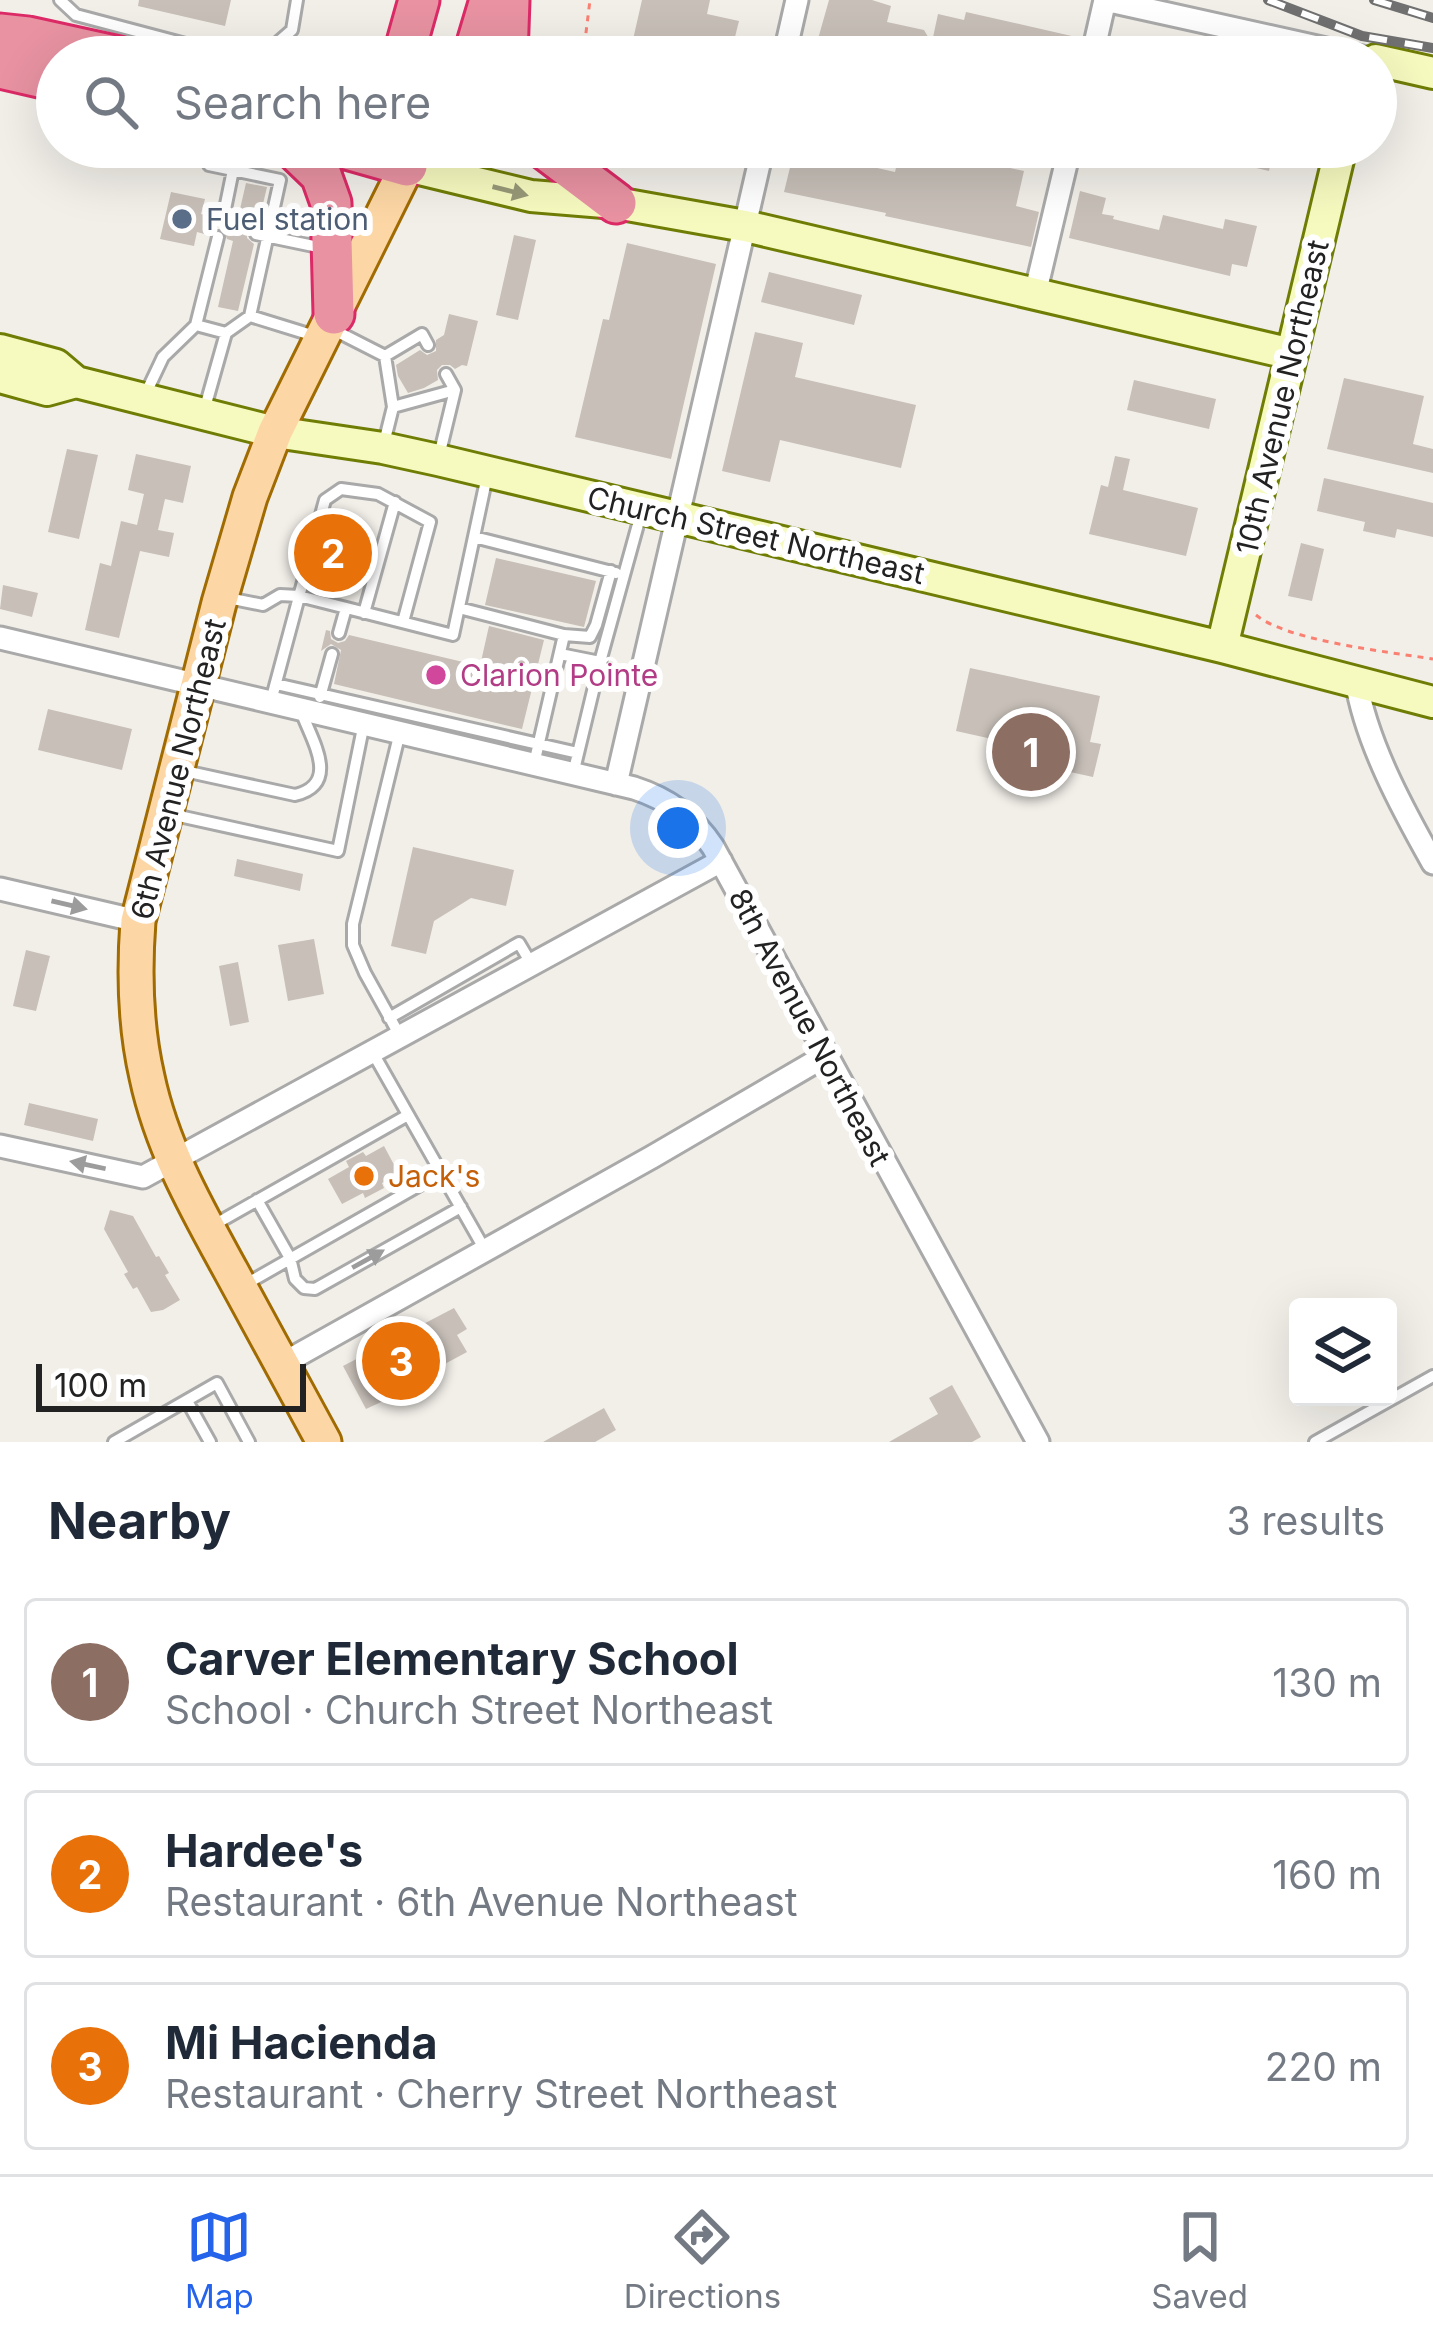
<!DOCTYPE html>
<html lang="en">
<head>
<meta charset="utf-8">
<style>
  body { margin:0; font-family:Inter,sans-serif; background:#f6f6f7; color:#1f2937 }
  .controls { position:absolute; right:36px; bottom:36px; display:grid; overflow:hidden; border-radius:12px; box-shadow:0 12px 48px #0002 }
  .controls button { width:108px; height:108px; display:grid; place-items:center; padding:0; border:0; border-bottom:3px solid #e0e1e3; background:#fff; color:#1f2937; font:60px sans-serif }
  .scale { position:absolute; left:36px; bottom:30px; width:270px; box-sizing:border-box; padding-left:12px; border:6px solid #222; border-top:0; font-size:33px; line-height:42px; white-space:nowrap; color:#222; -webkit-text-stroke:9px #fff; paint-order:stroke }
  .you { position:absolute; left:678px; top:828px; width:42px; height:42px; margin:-30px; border:9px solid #fff; border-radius:50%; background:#1a73e8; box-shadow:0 0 0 18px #1a73e833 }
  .badge { display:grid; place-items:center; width:78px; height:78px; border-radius:50%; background:#2563eb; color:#fff; font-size:39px; font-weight:700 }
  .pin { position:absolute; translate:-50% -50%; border:6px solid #fff; box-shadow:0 3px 12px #0006 }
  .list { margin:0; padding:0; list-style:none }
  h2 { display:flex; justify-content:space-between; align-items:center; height:156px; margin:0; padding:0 48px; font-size:51px }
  h2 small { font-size:39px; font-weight:400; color:#747a83 }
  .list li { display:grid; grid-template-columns:78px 1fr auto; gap:36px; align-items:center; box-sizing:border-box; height:168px; margin:0 24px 24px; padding:0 24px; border:3px solid #e0e1e3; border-radius:12px }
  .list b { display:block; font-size:45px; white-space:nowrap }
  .list p { margin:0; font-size:39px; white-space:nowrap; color:#747a83 }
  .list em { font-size:39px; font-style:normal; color:#747a83 }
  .icon { flex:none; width:66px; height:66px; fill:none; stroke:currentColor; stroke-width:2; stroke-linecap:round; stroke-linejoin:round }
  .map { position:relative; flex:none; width:1433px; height:1442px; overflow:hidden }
  .search { position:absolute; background:#fff; box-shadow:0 12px 48px #0002; left:36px; right:36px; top:36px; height:132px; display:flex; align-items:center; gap:30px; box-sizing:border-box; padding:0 42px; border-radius:66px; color:#747a83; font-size:45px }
  .sheet { height:732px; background:#fff }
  nav { display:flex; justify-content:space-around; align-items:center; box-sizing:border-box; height:168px; border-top:3px solid #e0e1e3; background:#fff; font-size:33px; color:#747a83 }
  nav a { display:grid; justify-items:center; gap:6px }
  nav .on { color:#2563eb }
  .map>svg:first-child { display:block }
  .building { fill:#c7bfb8 }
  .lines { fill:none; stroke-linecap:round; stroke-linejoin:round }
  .lane-casing { stroke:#a9a9a9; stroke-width:16 }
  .street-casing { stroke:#a9a9a9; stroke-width:27 }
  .secondary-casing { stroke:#707d05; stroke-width:36 }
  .primary-casing { stroke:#a06b00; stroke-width:39 }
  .highway-casing { stroke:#dc2a67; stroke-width:45 }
  .path { stroke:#fa8072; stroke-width:3; stroke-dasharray:6 6; stroke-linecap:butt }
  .lane { stroke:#fff; stroke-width:10 }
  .street { stroke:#fff; stroke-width:21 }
  .secondary { stroke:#f7fabf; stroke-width:30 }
  .primary { stroke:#fcd6a4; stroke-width:33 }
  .highway { stroke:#e892a2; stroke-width:39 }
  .rail-casing { stroke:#707070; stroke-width:10 }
  .rail { stroke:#fff; stroke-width:6; stroke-dasharray:18; stroke-linecap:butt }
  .oneway { fill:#979978 }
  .oneway2 { fill:#9c9c9c }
  .service-dot { fill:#5c6f8a; stroke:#fff; stroke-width:4.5 }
  .hotel-dot { fill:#d1479c; stroke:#fff; stroke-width:4.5 }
  .food-dot { fill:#e8710a; stroke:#fff; stroke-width:4.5 }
  .labels { text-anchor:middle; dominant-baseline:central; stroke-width:12; stroke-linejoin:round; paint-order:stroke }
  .service-label { font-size:30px; fill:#4e5e75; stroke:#fff; text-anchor:start }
  .street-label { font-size:30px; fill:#222; stroke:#fff }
  .hotel-label { font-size:30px; fill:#b23c85; stroke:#fff; text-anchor:start }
  .food-label { font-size:30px; fill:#c56008; stroke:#fff; text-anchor:start }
</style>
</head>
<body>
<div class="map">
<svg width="1433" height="1442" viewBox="0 0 1433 1442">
  <rect width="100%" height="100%" fill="#f2efe9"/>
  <path class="building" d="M139,0H231L225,26L138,6Z
    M642,0H710L707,14L739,21L730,57H629Z
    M829,0H872L891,6L887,22L924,30L940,57H893L818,39Z
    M966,12L1076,37L1072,57L1042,50L1040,57H1001L932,42L938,14L964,20Z
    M795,147L824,153V156L895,172L900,150L982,168L983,162L1024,171L1016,206L1039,212L1031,247L885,216L886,213L784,192Z
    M1238,147H1274L1269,171L1248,166Z
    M246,183L267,187L258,225H252L247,231V238L254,244L238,311L218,307L233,241L227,239L223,229L229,226L232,221L237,222Z
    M1080,191L1106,198L1102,214L1114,216L1113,219L1159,230L1163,215L1223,229L1225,219L1257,226L1247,267L1232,264L1230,276L1069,238Z
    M171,192L205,199L201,214L213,217L218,227L212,230L208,235L197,232L194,246L160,239Z
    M514,235L536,240L518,320L496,315Z
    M627,243L716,264L671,459L575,437L603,319L609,320Z
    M769,272L862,295L854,325L761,302Z
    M449,314L478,321L467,366L462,365L455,369L450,365H442L437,370L438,380L424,388L408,393L398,376L396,365L420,350L427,355L436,351V340L444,335Z
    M755,332L803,343L795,377L916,405L901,468L780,440L770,482L722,471Z
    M1344,378L1424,396L1413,444L1433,449V473L1327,449Z
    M1134,380L1216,399L1209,429L1127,410Z
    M67,449L98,455L79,539L48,532Z
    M136,454L191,466L183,503L165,499L158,530L174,533L169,557L140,551L119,638L85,630L100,563L111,566L121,521L137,525L144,494L128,490Z
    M1115,456L1130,459L1123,490L1198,508L1186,556L1089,534L1101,485L1108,487Z
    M1324,478L1433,503V537L1397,529L1395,538L1363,531L1365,522L1317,511Z
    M328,527L354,534L341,582L315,575Z
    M1301,543L1324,549L1312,601L1288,596Z
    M496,558L596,581L584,627L485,605Z
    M3,585L38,593L32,617L0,609Z
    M489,626L544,640L522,729L334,684L341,650L331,644L321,651L326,630L330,631L331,639L338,643L345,641L349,635L480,666Z
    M970,668L1100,696L1090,742L1101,744L1093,777L1038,765L1042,750L956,731Z
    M48,709L132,729L122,770L38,750Z
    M413,847L514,870L506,906L471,898L455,908L434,921L426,954L391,946Z
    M237,859L303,874L300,891L234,876Z
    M314,939L324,994L288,1001L278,945Z
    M26,950L50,956L36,1011L13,1006Z
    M238,962L249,1022L230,1026L219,966Z
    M29,1103L98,1119L93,1141L24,1125Z
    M384,1146L399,1174L382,1183L384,1188L365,1198L363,1193L342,1204L328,1179L349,1167L346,1161L363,1152L366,1156Z
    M110,1210L133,1216L156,1257L159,1256L169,1273L165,1275L180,1300L163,1310L151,1312L137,1287L133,1289L124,1274L128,1272L104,1229Z
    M454,1308L467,1329L457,1335L467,1352L428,1373L419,1381L420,1384L366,1409L343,1366Z
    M952,1385L981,1437L972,1442H889L938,1414L929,1398Z
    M604,1408L616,1430L595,1442H543Z"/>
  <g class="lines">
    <defs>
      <path id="lane" d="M60,0L76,15L227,55L246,57
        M261,57L292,30L297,0
        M213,147L209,165L280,180L250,316
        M223,219L233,170
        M256,234L323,248
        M196,325L226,333L250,316L318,337
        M330,328L385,356L422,334L428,345
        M145,395L163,357L196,325L218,237
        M393,407L455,390
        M204,411L226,333
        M383,447L393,407L385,356
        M439,456L455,390L446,374
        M474,537L616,573
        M228,598L263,605L280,595L299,596L453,635L487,476
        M459,608L564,635L590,637L596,625L611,571
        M364,613L395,502
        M339,633L346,608
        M560,654L600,662
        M276,684L578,753
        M320,697L332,654
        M271,701L325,500L341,489L378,494L430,522L403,622
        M534,764L564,635
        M180,770L295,795C341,784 312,741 301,711
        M573,774L600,662L642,510
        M170,814L338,851L364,723
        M389,1018L519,943L532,965
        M400,1036L365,973L353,945V924L400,732
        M373,1053L485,1250
        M257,1200L290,1258L295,1279L304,1288L315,1289L461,1207
        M212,1226L408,1115
        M246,1284L441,1173
        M187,1401L210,1442
        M114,1442L217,1383L249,1442
        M1315,1442L1433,1376"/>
      <path id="street" d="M1105,0L1362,57
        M784,57L797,0
        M1092,57L1105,0
        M1035,294L1070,147
        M0,638L634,788C668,799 693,817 713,847L1038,1442
        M1356,680C1366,742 1402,808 1433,863
        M616,784L763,147
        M0,889L138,921
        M0,1146L143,1177L721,861
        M282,1364L652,1157L825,1056"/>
      <path id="secondary" d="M1376,60L1433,73
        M407,166L531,196L616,203L745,226L1292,354
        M0,350L56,365L76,382L275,432L383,448L438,460L1222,647L1433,702
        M0,377L47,390L76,382
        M1222,647L1341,147"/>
      <path id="primary" d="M324,1442C293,1385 262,1328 231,1271C197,1209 162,1148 147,1077C135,1025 134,974 138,921L219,603L250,497L275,432L407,166"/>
      <path id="highway" d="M0,34L28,37L119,57
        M403,57L419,0
        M473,57L490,0
        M507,57L509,0
        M0,68L57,81
        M292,147L321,175L331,203L334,314
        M340,147L407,166
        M542,147L616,203"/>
    </defs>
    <use href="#lane" class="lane-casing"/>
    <use href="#street" class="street-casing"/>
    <use href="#secondary" class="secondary-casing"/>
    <use href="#primary" class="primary-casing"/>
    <use href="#highway" class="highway-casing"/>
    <path class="path" d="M583,57L590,0
      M1256,615C1287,641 1390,652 1433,659"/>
    <use href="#lane" class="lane"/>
    <use href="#street" class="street"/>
    <use href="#secondary" class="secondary"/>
    <use href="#primary" class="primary"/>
    <use href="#highway" class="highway"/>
    <defs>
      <path id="rail" d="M1268,0L1362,36L1433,48
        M1374,0L1433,18"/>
    </defs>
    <use href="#rail" class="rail-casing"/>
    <use href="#rail" class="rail"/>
  </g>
  <defs><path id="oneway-solid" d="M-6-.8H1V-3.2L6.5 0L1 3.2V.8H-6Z" transform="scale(3)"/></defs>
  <use class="oneway" href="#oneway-solid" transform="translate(510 191) rotate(14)"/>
  <g class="oneway2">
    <use href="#oneway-solid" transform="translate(69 905) rotate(13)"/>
    <use href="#oneway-solid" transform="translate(88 1165) rotate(-168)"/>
    <use href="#oneway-solid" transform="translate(368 1259) rotate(-29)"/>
  </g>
  <circle class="service-dot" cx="182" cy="219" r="12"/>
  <circle class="hotel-dot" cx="436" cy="675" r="12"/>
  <circle class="food-dot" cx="364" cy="1176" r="12"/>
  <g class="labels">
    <g class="service-label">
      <text x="206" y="219">Fuel station</text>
    </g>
    <g class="street-label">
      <text transform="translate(1282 397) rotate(-77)">10th Avenue Northeast</text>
      <text transform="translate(756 535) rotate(13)">Church Street Northeast</text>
      <text transform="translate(178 769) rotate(-76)">6th Avenue Northeast</text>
      <text transform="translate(810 1027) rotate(62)">8th Avenue Northeast</text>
    </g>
    <g class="hotel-label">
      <text x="460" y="675">Clarion Pointe</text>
    </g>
    <g class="food-label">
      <text x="388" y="1176">Jack's</text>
    </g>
  </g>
</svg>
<div class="controls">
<button><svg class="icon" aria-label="layers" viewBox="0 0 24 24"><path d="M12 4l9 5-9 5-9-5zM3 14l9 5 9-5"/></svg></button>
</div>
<div class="scale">100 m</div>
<div class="you"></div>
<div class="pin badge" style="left:1031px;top:752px;background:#8d6e63">1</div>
<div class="pin badge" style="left:333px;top:553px;background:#e8710a">2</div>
<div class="pin badge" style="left:401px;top:1361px;background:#e8710a">3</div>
<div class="search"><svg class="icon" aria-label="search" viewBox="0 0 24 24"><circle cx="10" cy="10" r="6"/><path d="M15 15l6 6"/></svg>Search here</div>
</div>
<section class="sheet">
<h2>Nearby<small>3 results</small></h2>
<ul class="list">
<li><span class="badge" style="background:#8d6e63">1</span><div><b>Carver Elementary School</b><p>School · Church Street Northeast</p></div><em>130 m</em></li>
<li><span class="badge" style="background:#e8710a">2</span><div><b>Hardee's</b><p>Restaurant · 6th Avenue Northeast</p></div><em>160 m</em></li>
<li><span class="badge" style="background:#e8710a">3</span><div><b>Mi Hacienda</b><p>Restaurant · Cherry Street Northeast</p></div><em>220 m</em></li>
</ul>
</section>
<nav>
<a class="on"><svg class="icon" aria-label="map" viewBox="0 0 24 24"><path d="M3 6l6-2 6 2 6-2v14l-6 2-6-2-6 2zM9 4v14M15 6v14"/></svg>Map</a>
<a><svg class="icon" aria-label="directions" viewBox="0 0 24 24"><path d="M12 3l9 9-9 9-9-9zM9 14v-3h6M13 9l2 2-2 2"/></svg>Directions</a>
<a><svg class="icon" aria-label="saved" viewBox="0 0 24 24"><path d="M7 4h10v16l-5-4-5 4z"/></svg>Saved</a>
</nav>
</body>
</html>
